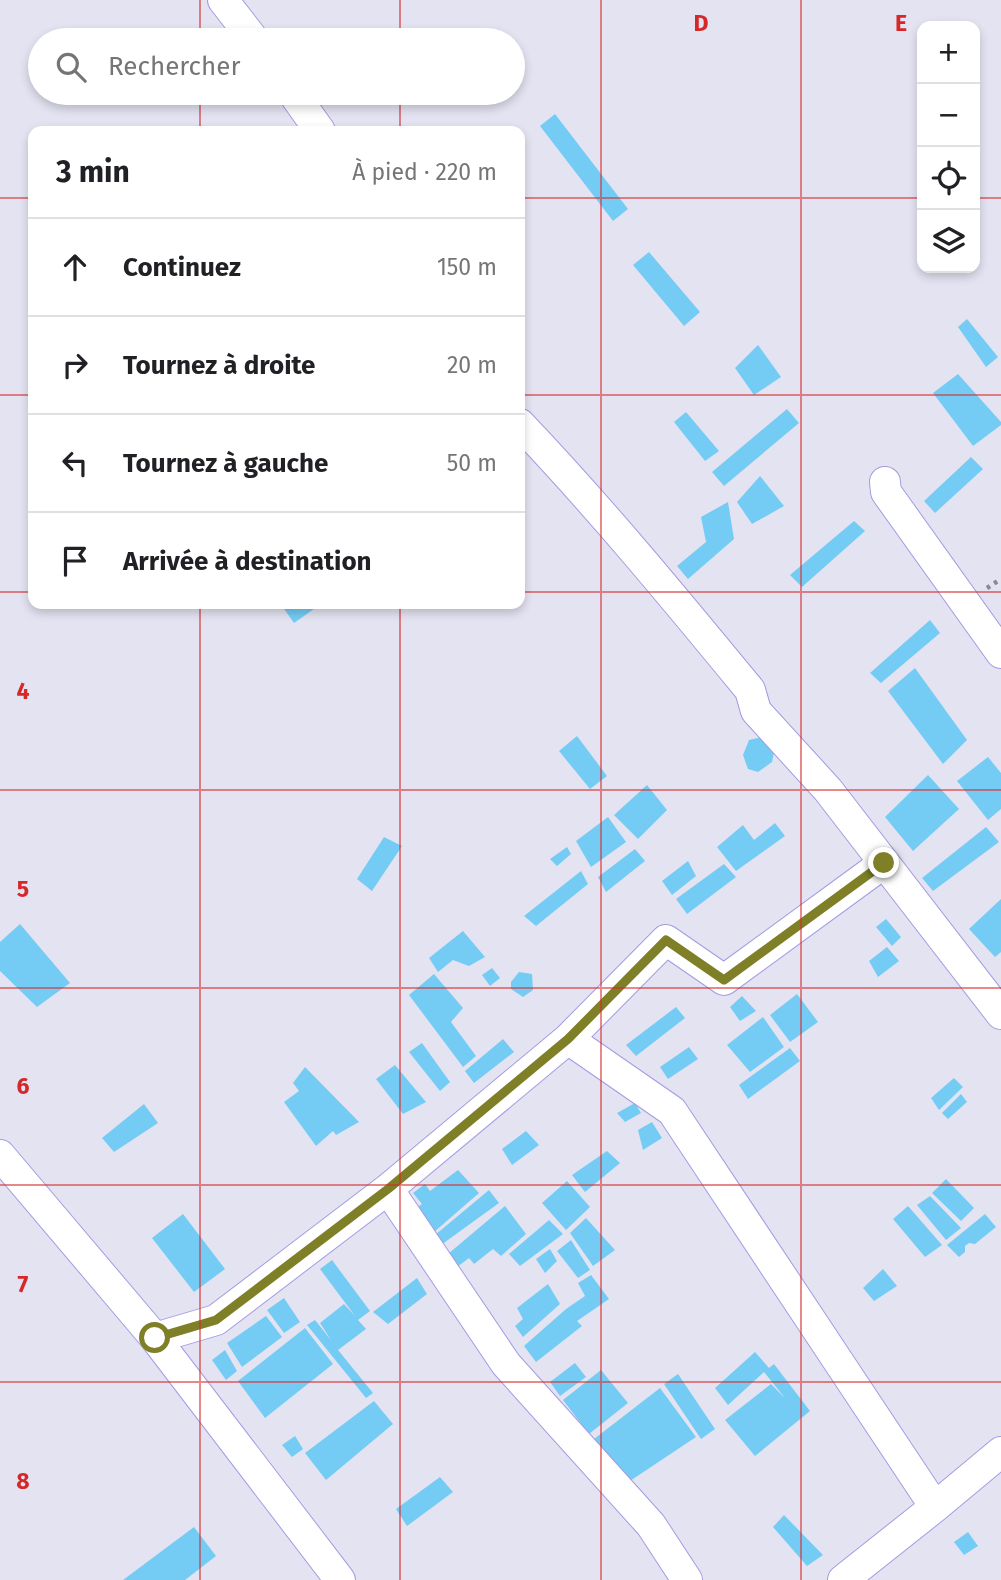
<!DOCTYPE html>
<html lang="fr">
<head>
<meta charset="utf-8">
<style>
  body { margin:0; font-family:"Fira Sans",sans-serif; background:#f2f2f2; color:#202124 }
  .controls { position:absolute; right:21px; top:21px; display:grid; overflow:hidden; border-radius:14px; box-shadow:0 4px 10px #0003 }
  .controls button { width:63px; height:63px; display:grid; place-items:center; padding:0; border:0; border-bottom:2px solid #e0e0e0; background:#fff; color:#202124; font:35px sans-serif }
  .stop { position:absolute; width:21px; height:21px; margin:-16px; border:5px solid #7e7f27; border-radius:50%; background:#fff }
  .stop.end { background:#7e7f27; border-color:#fff; box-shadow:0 2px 7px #0008 }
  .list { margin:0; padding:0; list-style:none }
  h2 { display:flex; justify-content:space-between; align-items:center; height:91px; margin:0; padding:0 28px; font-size:30px }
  h2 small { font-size:23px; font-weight:400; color:#757577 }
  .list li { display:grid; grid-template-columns:46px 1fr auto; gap:21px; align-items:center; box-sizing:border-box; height:98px; padding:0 28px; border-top:2px solid #e0e0e0 }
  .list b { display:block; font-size:26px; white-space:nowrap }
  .list em { font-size:23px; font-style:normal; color:#757577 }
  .icon { flex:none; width:38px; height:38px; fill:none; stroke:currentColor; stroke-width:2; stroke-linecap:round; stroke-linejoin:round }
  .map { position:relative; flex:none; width:1001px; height:1580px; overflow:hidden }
  .search { position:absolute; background:#fff; box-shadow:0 4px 10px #0003; left:28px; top:28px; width:497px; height:77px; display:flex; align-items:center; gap:18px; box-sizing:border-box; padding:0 24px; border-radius:38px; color:#757577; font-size:26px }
  .panel { position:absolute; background:#fff; box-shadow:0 4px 10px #0003; left:28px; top:126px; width:497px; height:483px; border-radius:14px }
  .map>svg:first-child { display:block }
  .building { fill:#74ccf5 }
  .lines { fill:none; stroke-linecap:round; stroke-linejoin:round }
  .minor-casing { stroke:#a49be2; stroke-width:32 }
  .path { stroke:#89869a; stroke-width:4.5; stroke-dasharray:3.5 5; stroke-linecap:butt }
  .minor { stroke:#fff; stroke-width:30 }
  .route { stroke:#7e7f27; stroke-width:9 }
  .grid { fill:none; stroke:#d62828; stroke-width:2; stroke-opacity:0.55 }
  .grid-label { font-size:23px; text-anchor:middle; font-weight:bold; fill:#d62828; stroke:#e4e3f2; stroke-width:7; stroke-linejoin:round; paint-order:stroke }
</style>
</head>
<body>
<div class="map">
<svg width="1001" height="1580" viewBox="0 0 1001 1580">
  <rect width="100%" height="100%" fill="#e4e3f2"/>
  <path class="building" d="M555,114L628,209L613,221L540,126Z
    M649,252L700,312L684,326L633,265Z
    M967,319L998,357L986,367L958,327Z
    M758,345L781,377L754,395L735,368Z
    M958,374L1001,422V425L973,446L933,393Z
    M787,409L799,423L724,486L712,472Z
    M686,412L719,451L705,461L674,422Z
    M971,457L983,469L935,513L924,501Z
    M760,476L784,506L752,524L737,502Z
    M728,502L734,539L688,579L677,566L706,542L701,517Z
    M854,521L865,531L802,587L790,575Z
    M286,604H321L294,623L282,606Z
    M930,620L940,633L881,683L870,673Z
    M915,668L967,740L943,764L888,691Z
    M577,736L607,776L590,789L559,751Z
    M762,737L775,747L772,762L758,772L748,769L743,755L749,740Z
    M988,757L1001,773V809L988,820L957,781Z
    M928,775L959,809L913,851L885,817Z
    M647,785L667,810L638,839L614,815Z
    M608,817L626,842L591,867L576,841Z
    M775,823L785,836L736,871L717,847L743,825L754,840Z
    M986,827L999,842L933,891L922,878Z
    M384,837L402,846L372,891L357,879Z
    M567,847L571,854L557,866L550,859Z
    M635,849L645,861L606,892L598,877Z
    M688,861L696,876L672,895L662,881Z
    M724,864L736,877L687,914L676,899Z
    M581,871L588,884L536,926L524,916Z
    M1001,899V952L995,957L969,929Z
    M886,919L901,937L892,946L876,927Z
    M20,924L70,983L37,1007L0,971V942Z
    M463,931L485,957L469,966L453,960L438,972L429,958Z
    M887,947L899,961L878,977L869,961Z
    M492,968L500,978L490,986L482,975Z
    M519,972L532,974L533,990L523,997L511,989V982Z
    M434,974L463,1008L451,1022L476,1056L463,1067L409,995Z
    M797,994L818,1022L790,1042L770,1015Z
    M742,996L756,1011L740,1021L730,1007Z
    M676,1007L685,1018L636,1056L626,1045Z
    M763,1017L784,1047L750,1072L727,1045Z
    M503,1039L514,1052L474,1083L465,1071Z
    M422,1043L450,1082L440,1091L409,1052Z
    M689,1047L698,1059L668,1079L660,1067Z
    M790,1048L800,1061L748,1099L739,1085Z
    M395,1065L426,1102L403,1114L376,1079Z
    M305,1067L359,1122L336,1135L333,1131L316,1146L284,1102L299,1091L293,1083Z
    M954,1078L963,1087L939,1110L931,1098Z
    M961,1094L967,1102L948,1119L942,1113Z
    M635,1103L641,1113L625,1122L617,1113Z
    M144,1104L158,1123L114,1152L102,1138Z
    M652,1122L662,1138L643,1150L638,1130Z
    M526,1131L539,1145L512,1165L502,1149Z
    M607,1151L620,1163L585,1192L572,1175Z
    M458,1170L479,1193L433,1233L414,1210L422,1204L413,1193L425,1184L430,1191Z
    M946,1179L974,1208L961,1221L932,1193Z
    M567,1181L590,1207L566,1230L542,1203Z
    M489,1190L499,1203L441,1245L435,1235Z
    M930,1196L961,1228L946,1240L917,1205Z
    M505,1206L526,1234L501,1256L493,1249L474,1264L469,1258L457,1267L448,1254Z
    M908,1206L942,1245L925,1257L893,1219Z
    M183,1214L225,1269L194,1292L152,1238Z
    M985,1214L996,1227L975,1244L969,1243L965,1246V1252L959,1257L947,1245Z
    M586,1218L615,1250L593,1266L570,1233Z
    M549,1220L563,1234L520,1266L509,1254Z
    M571,1240L590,1270L578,1278L557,1251Z
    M550,1249L557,1261L545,1273L536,1259Z
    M332,1260L370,1311L358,1320L366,1329L338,1350L373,1393L366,1398L307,1325L315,1320L331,1340L320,1323L344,1304L355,1316L320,1269Z
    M883,1269L897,1286L874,1301L863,1288Z
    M591,1275L609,1299L577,1321L582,1326L536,1362L524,1346L566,1309L585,1296L578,1283Z
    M417,1278L427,1294L388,1324L373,1312Z
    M548,1284L560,1304L523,1337L515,1326L523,1319L517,1308Z
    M284,1298L300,1322L284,1333L267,1310Z
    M266,1316L282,1337L242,1367L227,1343Z
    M305,1328L333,1364L265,1418L238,1381Z
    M225,1350L237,1371L226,1380L212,1360Z
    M755,1352L769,1368L774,1364L810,1411L755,1456L725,1420L771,1384L785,1398L764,1372L728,1405L715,1388Z
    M575,1363L586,1377L560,1396L550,1382Z
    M601,1370L628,1403L589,1434L563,1400Z
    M678,1374L715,1429L701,1439L664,1384Z
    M660,1388L696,1437L630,1481L594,1439Z
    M374,1401L393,1424L326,1480L305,1453Z
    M295,1436L303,1449L292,1457L282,1445Z
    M440,1477L453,1492L407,1526L396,1509Z
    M784,1515L823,1555L807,1566L773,1527Z
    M194,1527L216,1556L185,1580H123Z
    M968,1532L978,1546L964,1555L954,1542Z"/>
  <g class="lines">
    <defs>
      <path id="minor" d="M223,0L254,40
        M293,93L320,131
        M520,424C601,509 675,599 750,690L756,711L828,790L1001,1014
        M885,482L886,492L1001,653
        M568,1039L672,1111L935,1507
        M0,1155L155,1338L340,1580
        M388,1189L506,1364L651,1525L687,1580
        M155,1338L216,1320L388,1189L568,1039L666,940L724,980L884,863
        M843,1580L935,1507L1001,1452"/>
    </defs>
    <use href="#minor" class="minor-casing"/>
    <path class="path" d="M987,588L1001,579"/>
    <use href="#minor" class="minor"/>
  </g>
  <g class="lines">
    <path class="route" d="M155,1338L216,1320L388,1189L568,1039L666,940L724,980L884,863"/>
  </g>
  <path class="grid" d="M200,0V40M400,0V40M601,0V1580M801,0V1580M200,93V131M400,93V131M0,198H33M520,198H922M975,198H1001M0,395H33M520,395H1001M0,592H33M520,592H1001M200,604V1580M400,604V1580M0,790H1001M0,988H1001M0,1185H1001M0,1382H1001"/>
  <g class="grid-label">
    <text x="701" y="31">D</text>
    <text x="901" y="31">E</text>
    <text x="23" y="699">4</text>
    <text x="23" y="897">5</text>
    <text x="23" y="1094">6</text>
    <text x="23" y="1292">7</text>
    <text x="23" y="1489">8</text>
  </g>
</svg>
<div class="controls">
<button>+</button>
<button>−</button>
<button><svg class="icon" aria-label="locate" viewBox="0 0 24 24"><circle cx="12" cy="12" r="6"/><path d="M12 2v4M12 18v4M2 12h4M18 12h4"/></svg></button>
<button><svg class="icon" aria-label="layers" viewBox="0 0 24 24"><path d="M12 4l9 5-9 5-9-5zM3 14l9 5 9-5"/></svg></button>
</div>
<div class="stop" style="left:155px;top:1338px"></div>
<div class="stop end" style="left:884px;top:863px"></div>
<div class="search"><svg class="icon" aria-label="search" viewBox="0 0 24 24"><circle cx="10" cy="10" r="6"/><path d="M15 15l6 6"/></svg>Rechercher</div>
<section class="panel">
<h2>3 min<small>À pied · 220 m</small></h2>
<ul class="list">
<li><svg class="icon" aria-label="ahead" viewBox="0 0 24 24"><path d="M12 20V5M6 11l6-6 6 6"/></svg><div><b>Continuez</b></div><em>150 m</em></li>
<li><svg class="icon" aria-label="right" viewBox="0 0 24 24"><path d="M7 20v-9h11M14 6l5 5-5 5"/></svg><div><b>Tournez à droite</b></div><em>20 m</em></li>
<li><svg class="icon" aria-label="left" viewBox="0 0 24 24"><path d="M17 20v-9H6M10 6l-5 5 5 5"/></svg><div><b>Tournez à gauche</b></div><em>50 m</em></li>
<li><svg class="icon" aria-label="arrive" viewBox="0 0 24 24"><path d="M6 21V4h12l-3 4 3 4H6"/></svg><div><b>Arrivée à destination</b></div></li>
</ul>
</section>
</div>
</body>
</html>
